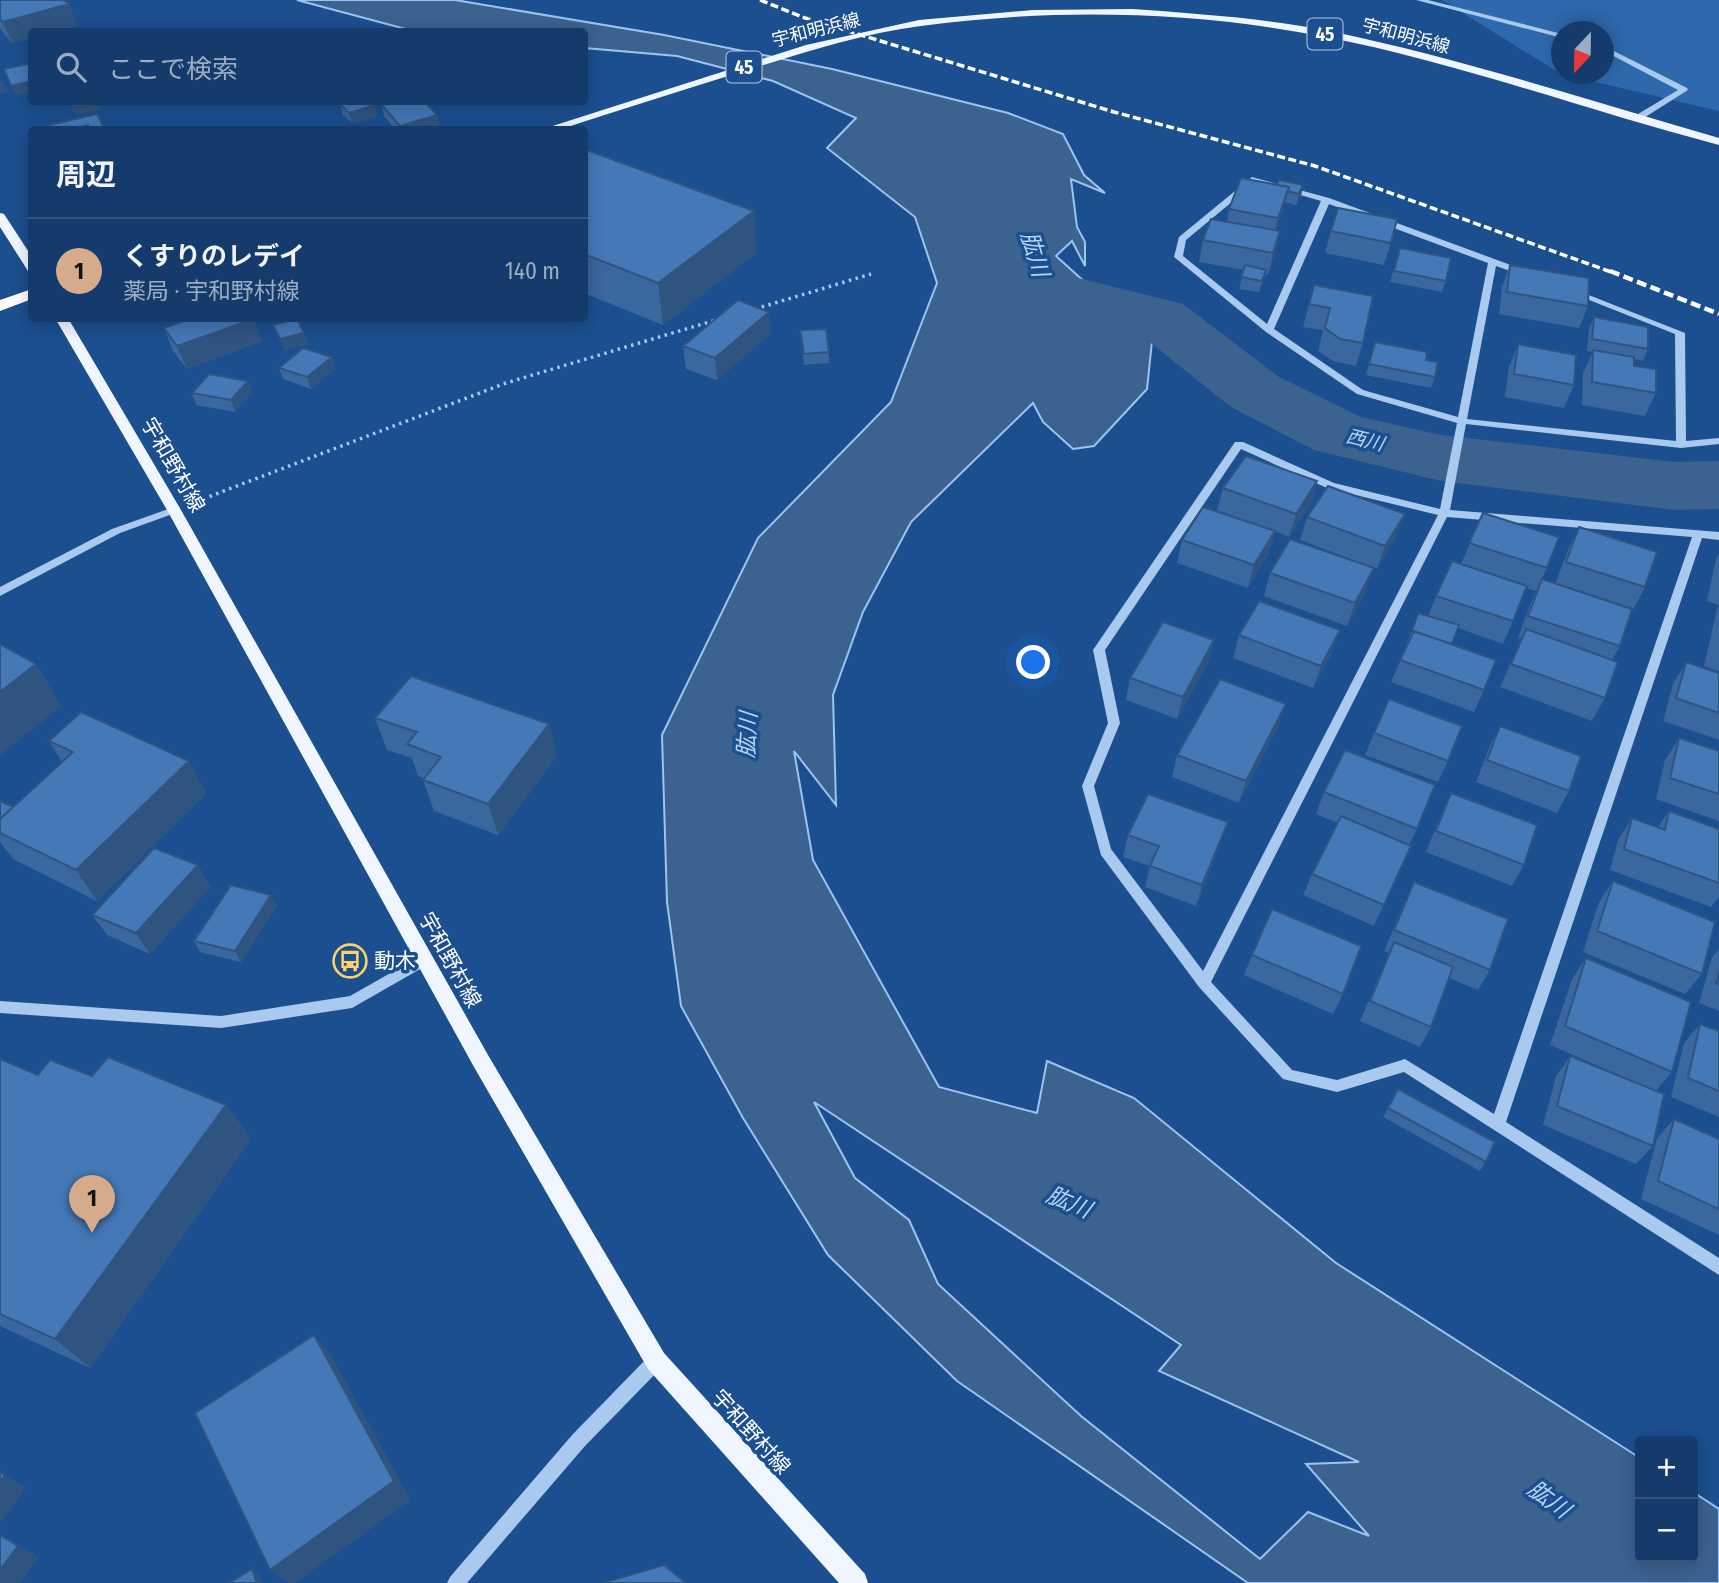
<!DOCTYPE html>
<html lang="ja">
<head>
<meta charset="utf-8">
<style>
  body { margin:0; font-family:"Fira Sans Condensed","Noto Sans JP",sans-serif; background:#214673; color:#f1f3f6 }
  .controls { position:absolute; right:21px; bottom:21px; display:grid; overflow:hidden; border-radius:7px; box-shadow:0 4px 18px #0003 }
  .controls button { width:63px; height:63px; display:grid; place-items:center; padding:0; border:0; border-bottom:2px solid #33557e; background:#143b6b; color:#f1f3f6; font:35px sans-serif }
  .compass { position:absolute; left:1551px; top:21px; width:63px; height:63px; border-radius:50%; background:#143b6b; box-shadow:0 4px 18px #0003; rotate:202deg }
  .you { position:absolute; left:1034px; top:663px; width:24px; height:24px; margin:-18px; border:5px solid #fff; border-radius:50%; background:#1a73e8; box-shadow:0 0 0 10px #1a73e833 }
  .badge { display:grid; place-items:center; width:46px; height:46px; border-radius:50%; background:#d6ab8b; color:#111; font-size:23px; font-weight:700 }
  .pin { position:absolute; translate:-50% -58px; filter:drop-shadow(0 2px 4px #0008) }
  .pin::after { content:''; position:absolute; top:37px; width:24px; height:21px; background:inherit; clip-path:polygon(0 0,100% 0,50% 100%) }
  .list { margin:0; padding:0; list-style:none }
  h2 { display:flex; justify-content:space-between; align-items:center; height:91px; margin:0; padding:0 28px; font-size:30px }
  h2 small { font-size:23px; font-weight:400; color:#9dadc1 }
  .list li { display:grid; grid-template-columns:46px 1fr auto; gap:21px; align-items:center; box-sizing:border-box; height:105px; padding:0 28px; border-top:2px solid #33557e }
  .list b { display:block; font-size:26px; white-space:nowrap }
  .list p { margin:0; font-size:23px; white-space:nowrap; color:#9dadc1 }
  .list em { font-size:23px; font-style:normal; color:#9dadc1 }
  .icon { flex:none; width:38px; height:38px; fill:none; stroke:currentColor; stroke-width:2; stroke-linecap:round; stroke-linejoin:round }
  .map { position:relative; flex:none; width:1719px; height:1583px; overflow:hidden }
  .search { position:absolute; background:#143b6b; box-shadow:0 4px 18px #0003; left:28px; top:28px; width:560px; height:77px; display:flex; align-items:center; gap:18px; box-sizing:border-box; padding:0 24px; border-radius:7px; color:#9dadc1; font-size:26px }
  .panel { position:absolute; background:#143b6b; box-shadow:0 4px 18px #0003; left:28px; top:126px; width:560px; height:196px; border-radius:7px }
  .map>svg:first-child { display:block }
  .green { fill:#2e69ad; fill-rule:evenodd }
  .water { fill:#3c6290; stroke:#9cc4f0; stroke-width:2; fill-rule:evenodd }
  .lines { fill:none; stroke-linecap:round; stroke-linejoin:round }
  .river { fill:#3c6290; fill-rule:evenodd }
  .path { stroke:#a9c9ee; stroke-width:3.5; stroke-dasharray:2.5 4.5; stroke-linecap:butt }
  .minor { fill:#a9c9ee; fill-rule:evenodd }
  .major { fill:#f0f6ff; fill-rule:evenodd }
  .highway { fill:#fff; fill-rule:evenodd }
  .rail-far1 { stroke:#fff; stroke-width:3.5; stroke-dasharray:8 3.5; stroke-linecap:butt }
  .rail { stroke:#fff; stroke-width:4.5; stroke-dasharray:10 4.5; stroke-linecap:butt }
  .wall { fill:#3a679d }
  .shaded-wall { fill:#305480 }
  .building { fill:#4478b7; stroke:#305480; stroke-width:2 }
  .labels { text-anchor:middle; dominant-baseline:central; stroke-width:7; stroke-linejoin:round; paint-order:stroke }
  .far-street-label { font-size:18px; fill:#fff; stroke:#1b4f8f }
  .shield { fill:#1b4f8f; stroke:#bbcadd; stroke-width:2 }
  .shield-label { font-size:19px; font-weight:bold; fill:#fff }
  .far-water-label { font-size:19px; font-style:italic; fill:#b5d3f5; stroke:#1b4f8f }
  .street-label { font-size:21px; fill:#fff; stroke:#1b4f8f }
  .poi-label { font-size:21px; fill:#fff; stroke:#1b4f8f; text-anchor:start }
  .water-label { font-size:23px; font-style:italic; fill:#b5d3f5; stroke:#1b4f8f }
</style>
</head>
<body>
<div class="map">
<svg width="1719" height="1583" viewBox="0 0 1719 1583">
  <rect width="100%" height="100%" fill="#1b4f8f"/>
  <path class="green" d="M1442,0H1719V111L1561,74ZM1562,32H1604V74H1562Z"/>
  <path class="water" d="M297,0H455L664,35L832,69L1008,113L1063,134L1084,175L1105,193L1071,179L1077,227L1085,242V266L1072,241L1056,256L1097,293L1137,306L1152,341L1147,389L1094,446L1073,449L1043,422L1033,403L911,522L863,612L833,695L836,805L794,751L813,860L939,1087L1037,1113L1047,1061L1134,1098L1336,1263L1640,1458V1557H1693V1492L1719,1509V1583H1248L957,1381L828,1255L743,1118L681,1006L667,902L662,735L758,538L891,402L937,283L915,217L827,148L856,118L773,81L677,56L585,48L584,32L413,31ZM814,1102L1181,1345L1159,1371L1359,1462L1306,1464L1369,1536L1308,1512L1260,1559L1081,1416L938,1284L909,1220L855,1178Z"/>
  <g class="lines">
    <path class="river" d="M1046,270L1183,304L1279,377L1361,417L1441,435L1674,462L1719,461V509L1674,510L1441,481L1314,450L1231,407L1137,332L1023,303L1014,289L1023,275Z"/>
    <path class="path" d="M755,309L871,274
      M203,499L506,383L716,320"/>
    <path class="minor" d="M1416,0H1428L1562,34V38Z
      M1604,46L1687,88L1688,90L1639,121H1633V117L1678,90L1604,51Z
      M1252,177L1329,198L1527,271L1528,273L1524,276L1496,266L1467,419L1676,441L1675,334L1569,292L1576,290L1685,333L1686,441L1719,438V444L1681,448L1466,424L1450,510L1719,532V540L1702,538L1506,1122L1719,1258V1275L1404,1072L1337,1092L1283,1079L1199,987L1101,855L1082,786L1108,723L1093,650L1235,442H1243L1334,483L1440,509L1457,423L1357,394L1266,332L1174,257L1179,237ZM1256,182L1321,201L1267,324L1183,256L1186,240ZM1329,204L1488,263L1458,417L1363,390L1274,329ZM1241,449L1327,488L1438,515L1203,971L1111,849L1094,786L1120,723L1105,650ZM1447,517L1692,537L1494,1114L1405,1059L1337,1080L1292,1070L1211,982Z
      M174,507L178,508V512L120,533L0,596V587L112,529Z
      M424,954L429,956L431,960L429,964L352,1008L221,1028L0,1013V1001L221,1016L350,996Z
      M656,1353L662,1355L664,1361L662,1367L585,1446L467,1583H447L450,1577L573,1434L650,1355Z"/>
    <path class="major" d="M1133,9C1199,14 1264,18 1329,31C1460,58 1590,101 1719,138V145C1588,111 1460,63 1326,37C1194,11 1055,8 921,26C860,34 799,54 741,72C680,91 619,110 558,130H540L806,45L919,20L1033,10Z
      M0,213L4,214L32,257V272L28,271L0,227Z
      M55,318H68L181,510L488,1055L664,1353L865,1574L868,1583H839L648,1369L474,1067L167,510Z"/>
    <path class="highway" d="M32,289V299L0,311V300Z"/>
    <path class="rail-far1" d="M760,0L805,18L1114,112L1315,166L1614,273"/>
    <path class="rail" d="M1610,271L1719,314"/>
  </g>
  <path class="wall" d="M0,0L77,25L54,32H32L12,43L0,29Z
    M340,104L377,116L352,123L343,115Z
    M382,105L440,126L428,130H396L384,116Z
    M584,149L756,253L663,325L584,293Z
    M1276,185H1303L1301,196L1296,205L1285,202L1276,231H1280L1275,254L1268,275L1265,274L1259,292L1239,289L1244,270L1199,262L1203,240L1227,222L1229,209Z
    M1331,231L1391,243L1384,265L1325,253Z
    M1400,248L1446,281L1442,292L1390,282Z
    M1510,265L1588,306L1579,328L1499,314L1502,287Z
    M1314,285L1363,343L1356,366L1333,361L1318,351L1323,330L1303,327Z
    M769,312L770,334L717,380L686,369L683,346Z
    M1594,317L1648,349L1643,361L1634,359V366L1656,393L1645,416L1582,405L1583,373L1593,352L1587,351L1589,329Z
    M164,328L262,341L187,369L173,351Z
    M800,330L829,352V363L804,365Z
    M1375,342L1426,360L1435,377L1431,388L1366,375Z
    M1518,344L1574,385L1564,408L1505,397L1509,367Z
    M332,357L335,368L311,389L283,379L279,368Z
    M248,381L252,392L235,412L196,405L192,393Z
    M1317,481L1311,504L1289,537L1275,531L1268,554L1248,588L1177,563L1182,540L1265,528L1217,510L1223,488Z
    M1483,513L1547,568L1536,591L1526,588L1513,621L1503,644L1458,628L1452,645L1484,690L1474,712L1391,682L1408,643H1407L1418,613L1428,616L1436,596L1461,564Z
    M1307,517L1396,537L1377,569L1300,540Z
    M1579,527L1645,587L1633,610L1631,609L1620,646L1612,660L1605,698L1592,721L1500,687L1521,640L1518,638L1531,602L1542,579L1555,584L1568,550Z
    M1719,554V605L1707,601L1716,559Z
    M1270,573L1366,591L1347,626L1264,596Z
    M1719,605V671L1704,666L1717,609Z
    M1239,635L1332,653L1313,688L1233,658Z
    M1214,640L1208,663L1177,719L1126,700L1130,678Z
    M1686,662L1719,673V740L1663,721L1673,684Z
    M375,718L557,756L498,835L434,811L423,780L424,778L418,776L412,758L387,750Z
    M1278,726L1239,803L1172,777L1177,755Z
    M1500,726L1569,791L1557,813L1476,782L1489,748Z
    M1374,733L1448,761L1438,782L1365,755Z
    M1679,738L1719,751V821L1656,799L1665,760Z
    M49,741L206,793L97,901L13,859L0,842V801L13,807L62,762Z
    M1324,792L1417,829L1409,845L1411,846L1374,926L1303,895L1312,874L1337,823L1316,814Z
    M1451,793L1524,865L1512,886L1426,852L1441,815Z
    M1669,811L1719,829V897L1711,907L1610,870L1618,840L1632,818L1658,827Z
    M1128,835L1221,843L1196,906L1145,887L1150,866L1123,857Z
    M198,865L210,887L150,954L107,935L92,915Z
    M1613,881L1702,974L1685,994L1583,952L1599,902Z
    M1414,882L1490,970L1478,990L1449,978L1431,1027L1420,1047L1360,1021L1389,953L1384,951L1404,903Z
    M277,905L241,962L200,952L194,941Z
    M1719,949V1011L1699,1003L1712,957Z
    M1252,955L1343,994L1333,1014L1244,975Z
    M1586,958L1672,1072L1656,1091L1653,1146L1636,1164L1543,1125L1556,1076L1570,1056L1644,1086L1550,1045L1572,979Z
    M1700,1024L1719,1031V1117L1671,1097L1684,1043Z
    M0,1059L38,1075L92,1076L226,1105L251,1139L90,1368L0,1326Z
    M1398,1089L1486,1162L1480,1171L1383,1117Z
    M1674,1119L1719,1139V1235L1641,1199L1657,1138Z"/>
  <path class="shaded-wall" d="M69,4L77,25L54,32H32V38L12,43L3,22Z
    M3,81L8,92L0,94V82Z
    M32,81V93L16,96L11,86Z
    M69,102H98L101,110L75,115Z
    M375,105L377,116L352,123L349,113Z
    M437,115L440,126L428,130H401L400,126Z
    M1303,185L1301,196L1296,205L1299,194Z
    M1289,187L1283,209L1273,240L1278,218Z
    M754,211L756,253L663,325L658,283Z
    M1280,231L1275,254L1268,275L1273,253Z
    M769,312L770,334L717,380L715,358Z
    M254,319L262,341L187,369L177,346Z
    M304,333L308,344L284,351L280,339Z
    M332,357L335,368L311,389L307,377Z
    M248,381L252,392L235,412L231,400Z
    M1317,481L1311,504L1289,537L1296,514Z
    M1405,514L1396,537L1377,569L1385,546Z
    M1275,531L1268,554L1248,588L1254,565Z
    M1374,568L1366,591L1347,626L1355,603Z
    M1340,630L1332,653L1313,688L1321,666Z
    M1214,640L1208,663L1177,719L1183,697Z
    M36,664L62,706L0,755V692Z
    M1286,704L1278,726L1239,803L1246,781Z
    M549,724L557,756L498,835L488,804Z
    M189,761L206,793L97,901L76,870Z
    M1228,822L1221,843L1196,906L1202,885Z
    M198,865L210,887L150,954L136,933Z
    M271,895L277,905L241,962L235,951Z
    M226,1105L251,1139L90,1368L55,1339Z
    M314,1335L332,1357L411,1500L295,1583H288L270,1570Z
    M5,1475L26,1488L0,1523V1482Z
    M0,1535L39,1557L20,1583H0Z
    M252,1569L259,1574L263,1583H257Z"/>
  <path class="building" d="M0,0H64L69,4L3,22L0,19Z
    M32,63V81L11,86L4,69Z
    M349,102H371L375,105L349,113L340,104Z
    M396,102H425L437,115L400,126L382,105Z
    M97,114L104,128L90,130L88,125L72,130H47L45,126Z
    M88,125L90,130H72Z
    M584,149L754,211L658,283L584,254Z
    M1241,178L1289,187L1278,218L1229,209Z
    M1279,180L1303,185L1299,194L1288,191L1289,187L1276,185Z
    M1338,208L1397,219L1391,243L1331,231Z
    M1211,219L1280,231L1273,253L1203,240Z
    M1400,248L1451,258L1446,281L1394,271Z
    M1245,265L1266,270L1262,281L1241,277Z
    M1510,265L1589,278L1588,306L1507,292Z
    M1314,285L1373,296L1363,343L1340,339L1325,328L1330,308L1309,304Z
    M738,300L769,312L715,358L683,346Z
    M1594,317L1648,327V349L1592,339Z
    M192,318H253L254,319L177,346L164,328Z
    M297,319L304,333L280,339L273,325Z
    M826,329L829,352L804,354L800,330Z
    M1375,342L1427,352L1426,360L1438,362L1435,377L1369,364Z
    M1518,344L1576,355L1574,385L1514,374Z
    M303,348L332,357L307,377L279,368Z
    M1593,350L1634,357V366L1656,369V393L1592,382Z
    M209,374L248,381L231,400L192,393Z
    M1246,456L1317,481L1296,514L1223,488Z
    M1328,486L1405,514L1385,546L1307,517Z
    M1203,507L1275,531L1254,565L1182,540Z
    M1483,513L1559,537L1547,568L1469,543Z
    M1579,527L1657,552L1645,587L1566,562Z
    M1290,539L1374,568L1355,603L1270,573Z
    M1452,561L1527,586L1513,621L1436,596Z
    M1542,579L1632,609L1620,646L1528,616Z
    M1259,601L1340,630L1321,666L1239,635Z
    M1418,613L1459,625L1452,644L1412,631Z
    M1163,622L1214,640L1183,697L1130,678Z
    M1526,629L1618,662L1605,698L1511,664Z
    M1414,631L1496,660L1484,690L1400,660Z
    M0,644L36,664L0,692Z
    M1686,662L1719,673V713L1676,698Z
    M411,676L549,724L488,804L423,780L441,757L407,744L417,732L375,718Z
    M1220,679L1286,704L1246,781L1177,755Z
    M1389,699L1462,726L1448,761L1374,733Z
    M81,712L189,761L76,870L0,833V819L73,752L49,741Z
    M1500,726L1581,756L1569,791L1487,760Z
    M1679,738L1719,751V794L1670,778Z
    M1345,750L1435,785L1417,829L1324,792Z
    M1451,793L1537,825L1524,865L1436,831Z
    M1148,794L1228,822L1202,885L1150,866L1159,846L1128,835Z
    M0,801L13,807L0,819Z
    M1669,811L1719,829V883L1624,849L1632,818L1665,830Z
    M1341,816L1411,846L1384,905L1312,874Z
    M154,848L198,865L136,933L92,915Z
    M1613,881L1715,922L1702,974L1597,931Z
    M1414,882L1508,919L1490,970L1394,930Z
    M231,885L271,895L235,951L194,941Z
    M1272,909L1361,946L1343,994L1252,955Z
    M1394,942L1453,967L1431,1027L1370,1001Z
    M1586,958L1691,1002L1672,1072L1565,1026Z
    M1719,972V984L1716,983Z
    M1700,1024L1719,1031V1091L1688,1078Z
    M1570,1056L1664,1094L1653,1146L1557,1106Z
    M108,1057L226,1105L55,1339L0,1314V1059L38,1075L50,1060L92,1076Z
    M1398,1089L1495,1142L1486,1162L1388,1108Z
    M1674,1119L1719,1139V1209L1658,1181Z
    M314,1335L394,1481L270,1570L195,1413Z
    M0,1472L5,1475L0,1482Z
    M0,1535L18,1546L0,1570Z
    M664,1565L686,1583H602Z
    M252,1569L257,1583H229Z"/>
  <defs>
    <symbol id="bus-ring" viewBox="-11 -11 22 22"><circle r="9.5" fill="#1b4f8f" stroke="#ffd166" stroke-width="1.5"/><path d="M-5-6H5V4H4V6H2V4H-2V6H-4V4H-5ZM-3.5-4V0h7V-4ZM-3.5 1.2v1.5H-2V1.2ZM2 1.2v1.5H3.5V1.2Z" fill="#ffd166"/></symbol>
  </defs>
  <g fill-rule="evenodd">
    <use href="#bus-ring" x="331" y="942" width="38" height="38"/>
  </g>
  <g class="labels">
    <g class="far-street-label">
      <text transform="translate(816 30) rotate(-14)">宇和明浜線</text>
      <text transform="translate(1406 36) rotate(15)">宇和明浜線</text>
    </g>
    <g class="shield">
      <rect x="1307.5" y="18.5" width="35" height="31" rx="5"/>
      <rect x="726.5" y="51.5" width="35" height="31" rx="5"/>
    </g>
    <g class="shield-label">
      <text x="1325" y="34">45</text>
      <text x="744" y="67">45</text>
    </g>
    <g class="far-water-label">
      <text transform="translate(1365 440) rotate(14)">西川</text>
    </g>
    <g class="street-label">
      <text transform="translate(173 465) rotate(60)">宇和野村線</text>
      <text transform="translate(450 960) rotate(61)">宇和野村線</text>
      <text transform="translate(751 1432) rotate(48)">宇和野村線</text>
    </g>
    <g class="poi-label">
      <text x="374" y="961">動木</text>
    </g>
    <g class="water-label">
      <text transform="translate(1035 254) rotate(73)">肱川</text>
      <text transform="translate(747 735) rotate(-86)">肱川</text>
      <text transform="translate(1069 1202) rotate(23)">肱川</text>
      <text transform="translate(1549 1499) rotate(36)">肱川</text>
    </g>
  </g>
</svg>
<div class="controls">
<button>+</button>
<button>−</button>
</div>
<svg class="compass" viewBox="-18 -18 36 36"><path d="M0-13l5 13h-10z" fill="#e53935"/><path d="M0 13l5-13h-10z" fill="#9dadc1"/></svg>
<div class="you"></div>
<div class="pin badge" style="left:92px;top:1233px">1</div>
<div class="search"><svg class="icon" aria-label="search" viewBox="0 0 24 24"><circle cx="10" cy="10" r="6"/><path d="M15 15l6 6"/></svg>ここで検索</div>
<section class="panel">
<h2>周辺<small></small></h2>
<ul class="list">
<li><span class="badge">1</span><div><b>くすりのレデイ</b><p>薬局 · 宇和野村線</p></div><em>140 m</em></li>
</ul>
</section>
</div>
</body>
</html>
